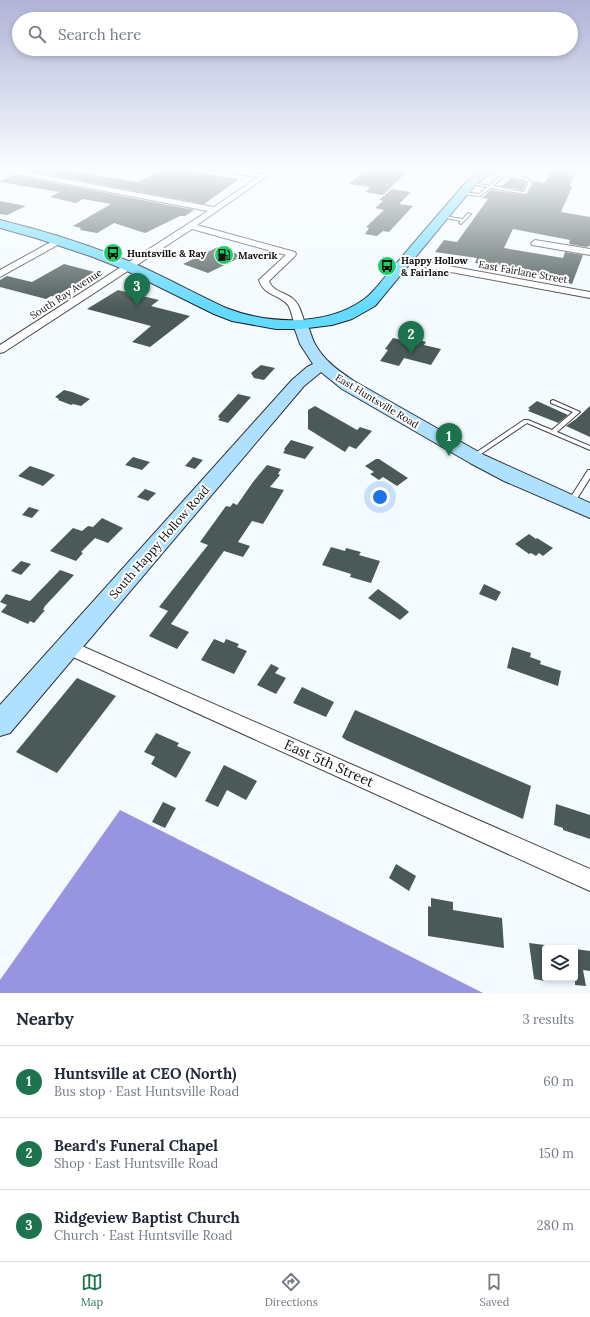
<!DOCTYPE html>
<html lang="en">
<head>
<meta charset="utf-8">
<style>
  body { margin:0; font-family:Lora,serif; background:#f2f2f3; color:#1f2937 }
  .controls { position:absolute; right:12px; bottom:12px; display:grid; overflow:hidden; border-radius:4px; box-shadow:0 2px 6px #0003 }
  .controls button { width:36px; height:36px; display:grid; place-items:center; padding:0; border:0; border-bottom:1px solid #e0e1e3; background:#fff; color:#1f2937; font:20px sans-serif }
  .you { position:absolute; left:380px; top:497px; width:14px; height:14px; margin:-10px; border:3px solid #fff; border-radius:50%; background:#1a73e8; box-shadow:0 0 0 6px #1a73e833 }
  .badge { display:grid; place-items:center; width:26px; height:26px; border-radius:50%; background:#1d734d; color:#fff; font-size:13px; font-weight:700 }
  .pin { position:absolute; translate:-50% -33px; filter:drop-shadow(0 1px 2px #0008) }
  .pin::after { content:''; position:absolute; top:21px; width:14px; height:12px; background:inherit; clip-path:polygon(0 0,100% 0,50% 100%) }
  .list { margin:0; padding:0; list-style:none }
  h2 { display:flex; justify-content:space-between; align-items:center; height:52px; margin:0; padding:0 16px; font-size:17px }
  h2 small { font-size:13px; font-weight:400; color:#747a83 }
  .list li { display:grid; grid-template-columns:26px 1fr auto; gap:12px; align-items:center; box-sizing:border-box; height:72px; padding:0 16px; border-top:1px solid #e0e1e3 }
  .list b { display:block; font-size:15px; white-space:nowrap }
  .list p { margin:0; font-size:13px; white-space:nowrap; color:#747a83 }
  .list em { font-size:13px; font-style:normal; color:#747a83 }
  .icon { flex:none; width:22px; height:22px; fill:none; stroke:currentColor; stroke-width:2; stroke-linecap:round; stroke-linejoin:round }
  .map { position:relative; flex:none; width:590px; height:993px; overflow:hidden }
  .search { position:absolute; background:#fff; box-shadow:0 2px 6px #0003; left:12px; right:12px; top:12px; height:44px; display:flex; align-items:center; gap:10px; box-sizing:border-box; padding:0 14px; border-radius:22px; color:#747a83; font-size:15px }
  .sheet { height:268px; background:#fff }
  nav { display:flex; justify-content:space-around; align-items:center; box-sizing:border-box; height:56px; border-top:1px solid #e0e1e3; background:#fff; font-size:11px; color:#747a83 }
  nav a { display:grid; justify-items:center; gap:2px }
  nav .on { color:#1d734d }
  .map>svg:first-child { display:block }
  .forest { fill:#9895e0 }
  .building { fill:#4b5a58 }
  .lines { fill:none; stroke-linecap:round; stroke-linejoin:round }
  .lane-casing { stroke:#434343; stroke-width:2 }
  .street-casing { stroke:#434343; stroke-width:2 }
  .secondary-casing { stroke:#323232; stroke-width:2 }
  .primary-casing { stroke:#212121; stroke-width:2 }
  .lane { fill:#fff; fill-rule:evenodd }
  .street { fill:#fff; fill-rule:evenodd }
  .secondary { fill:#aee1ff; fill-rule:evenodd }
  .primary { fill:#63daff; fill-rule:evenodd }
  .labels { text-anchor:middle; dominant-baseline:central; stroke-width:4; stroke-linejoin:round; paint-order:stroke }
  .far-poi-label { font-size:10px; font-weight:bold; fill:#101010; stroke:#fff; text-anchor:start }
  .far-street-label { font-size:10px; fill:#101010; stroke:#fff }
  .street-label { font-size:12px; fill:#101010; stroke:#fff }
  .near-street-label { font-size:14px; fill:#101010; stroke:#fff }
</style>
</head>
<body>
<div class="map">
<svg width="590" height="993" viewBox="0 0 590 993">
  <rect width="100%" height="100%" fill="#f3fbff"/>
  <path class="forest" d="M120,810L483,993H0V980Z"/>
  <path class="building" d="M27,169H62L138,182L163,169H177L239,179L204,204L24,170Z
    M366,169H394L408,171L383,195L365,192L371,187L349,184Z
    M555,169H577L570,186L572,187L561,212L590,217V246L586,247L569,244L570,240L513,229L504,248L563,258L565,252L583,255L572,284L536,276L530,273L475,263L477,258L435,252L444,240L457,242L488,199L482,198L491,190L526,195L528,194L533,184L532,181L545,183L550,172H553Z
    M13,175L194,210L185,216H180L145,233L114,223L97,233L80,230L81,228L73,226L111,204L83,199L76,203L50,197L59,192L0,182V181Z
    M511,178L524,181L526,183L523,190L498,186L503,185Z
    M392,189L411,192L399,204L413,206L389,232L383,231L377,236L365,234L369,228L366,227L384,210L375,208L383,201L379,200Z
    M0,201L26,206L7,215L0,214Z
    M218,247L243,256L208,273L183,264Z
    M64,264L102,274L89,281L85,279L57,297L51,296L46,299L0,287V280L7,276L32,282Z
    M118,290L159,300L151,306L190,316L150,347L132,342L151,326L87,309Z
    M393,338L414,343L416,339L426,342L424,345L441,349L431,365L404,358L399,366L380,361L388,350L385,349Z
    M261,365L275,368L264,380L254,378L251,373Z
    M64,390L72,392L90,399L81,406L73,404L71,405L58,400L59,399L55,397Z
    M238,394L251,397L228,423L218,420L220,418L218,417L219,415Z
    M537,401L568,415L558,423L556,422L528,411L530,409L528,408Z
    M315,406L357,430L360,427L372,431L356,449L349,446L345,452L308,429V410Z
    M590,406V437L566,426L576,419Z
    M291,440L314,447L305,459L283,453L285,450L284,449Z
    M133,457L150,462L142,470L125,465Z
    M193,457L203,460L195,469L185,466Z
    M376,459H379L408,478L397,486L383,477L379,480L370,474L374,472L365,466Z
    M267,465L281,469L278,474L280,475L270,487L284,490L263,524L252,521L238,542L250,546L243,557L224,551L171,624L189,632L177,649L149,636L168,611L159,607L208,545L200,542L226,506L230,507L233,503L237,505L253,482Z
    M30,466L45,471L55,475L43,486L18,476Z
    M145,489L156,493L148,501L137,497Z
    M29,507L39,510L32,518L22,515Z
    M102,518L123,528L108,543L95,538L81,552L83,553L76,561L50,551L73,528L82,531L88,526L93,527Z
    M529,534L536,539L537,538L553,548L543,556L539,553L536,556L531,553L529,554L515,544Z
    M331,547L345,551L346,548L361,552L359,555L380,561L371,583L350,577L351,574L322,565Z
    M21,561L31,564L21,575L11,571Z
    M60,570L74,575L45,606L43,610H45L34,623L30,621L28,624L1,612L7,605L0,602L6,594L30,601Z
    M484,584L501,592L496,601L479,594Z
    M378,589L399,604L409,612L400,620L368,598Z
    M214,639L224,643L226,639L239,644L237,647L247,651L234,674L201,660Z
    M512,647L531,653L530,657L541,661L540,664L561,671L558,686L507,668Z
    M271,664L279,668L275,673L286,678L276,694L257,685Z
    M77,678L116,696L57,773L16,752Z
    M302,687L334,702L326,717L293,703Z
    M355,710L531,786L523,819L346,740L342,737Z
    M156,733L179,743L177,746L191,752L176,778L151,764L155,757L144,752Z
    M224,765L257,781L246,800L227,790L218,807L205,801Z
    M163,802L176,808L165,828L152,822Z
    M556,804L590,815V839L563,830V828L554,825Z
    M396,864L416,876L409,891L389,878Z
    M431,898L453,902V910L502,918L504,948L428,936V906L431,907Z
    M529,943L545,945V981L534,979Z
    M575,949L590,951V971L583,970L586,986L575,985Z"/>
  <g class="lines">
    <defs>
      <path id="lane" d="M272,169H276L265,177H263V175Z
        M489,169L516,175L527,169H531L519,176L527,178L532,183L527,193L525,194L491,188L480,196L462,194L461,193L463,192L479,194L487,187L470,184V182L489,186L502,174L489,171ZM505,175L525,180L528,183L524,192L493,186Z
        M468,213L471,214L461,224L459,223L461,221L441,217L443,216L463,219Z
        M553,400L580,412L557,432L590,446V450L527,423L475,458H471L470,457L471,456L524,420H528L552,430L573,412L551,403V401Z
        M588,470H590V478L573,505H569L567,503Z"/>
      <path id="street" d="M0,169H10L214,207L258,177L218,171L215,169H230L266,175V177L197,225L295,252L296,254L295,256L269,281C272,291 284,292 292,298C300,304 302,315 305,324L300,327L296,326C292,320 292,311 288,305C279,294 264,296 259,280L286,255L192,229L4,352L0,353V345L208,211L0,171Z
        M60,237L64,240L63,242L0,277V270Z
        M535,240L590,249V255L532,245L531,243Z
        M405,258L590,292V298L402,263L401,261Z
        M68,640L590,869V891L62,652L59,647L62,642Z"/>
      <path id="secondary" d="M300,320L305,321C310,328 311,337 315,344C324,361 339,371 354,381L484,455L590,503V518L504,481L470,463L342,389L321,372L304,386L10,733L0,736V705L292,380L307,367L313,364L300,344L293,324L295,321Z"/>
      <path id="primary" d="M485,169H497L475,185L375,306L352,319L332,325L300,329H276L232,321L214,314L123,269L93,257L36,238L0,228V220C45,231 89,245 131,262C163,276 194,293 226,308C267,324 325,327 363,300C374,293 385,276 394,266C418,238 443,209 467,181Z"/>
    </defs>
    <use href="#lane" class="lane-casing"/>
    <use href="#street" class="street-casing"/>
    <use href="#secondary" class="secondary-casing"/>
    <use href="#primary" class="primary-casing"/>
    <use href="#lane" class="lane"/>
    <use href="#street" class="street"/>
    <use href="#secondary" class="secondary"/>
    <use href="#primary" class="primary"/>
  </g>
  <linearGradient id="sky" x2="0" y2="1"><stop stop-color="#b0b3d7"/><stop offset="0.55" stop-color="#fafdff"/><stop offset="1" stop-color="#fafdff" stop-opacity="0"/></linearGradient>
  <rect width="590" height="308" fill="url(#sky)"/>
  <defs>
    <symbol id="bus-disc" viewBox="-11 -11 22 22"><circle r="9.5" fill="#1ace68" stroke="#fff"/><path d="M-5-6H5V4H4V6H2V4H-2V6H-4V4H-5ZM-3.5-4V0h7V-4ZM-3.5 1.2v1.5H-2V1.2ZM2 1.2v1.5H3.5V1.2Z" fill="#111"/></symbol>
    <symbol id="fuel-disc" viewBox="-11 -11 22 22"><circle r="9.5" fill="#1ace68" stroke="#fff"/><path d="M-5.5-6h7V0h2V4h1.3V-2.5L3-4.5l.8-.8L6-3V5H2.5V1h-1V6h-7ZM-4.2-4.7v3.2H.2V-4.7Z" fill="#111"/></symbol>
  </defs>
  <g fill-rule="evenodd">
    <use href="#bus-disc" x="102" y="242" width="22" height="22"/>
    <use href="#fuel-disc" x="213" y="244" width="22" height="22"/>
    <use href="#bus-disc" x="376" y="255" width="22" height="22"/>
  </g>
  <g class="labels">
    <g class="far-poi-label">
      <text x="127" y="253">Huntsville &amp; Ray</text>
      <text x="238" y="255">Maverik</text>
      <text x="401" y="260">Happy Hollow<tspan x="401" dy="12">&amp; Fairlane</tspan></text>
    </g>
    <g class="far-street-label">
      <text transform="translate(523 272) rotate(10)">East Fairlane Street</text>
      <text transform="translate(66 294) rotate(-33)">South Ray Avenue</text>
      <text transform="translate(377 401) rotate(31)">East Huntsville Road</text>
    </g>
    <g class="street-label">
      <text transform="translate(159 542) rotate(-49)">South Happy Hollow Road</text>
    </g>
    <g class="near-street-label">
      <text transform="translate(329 763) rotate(24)">East 5th Street</text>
    </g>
  </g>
</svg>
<div class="controls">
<button><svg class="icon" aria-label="layers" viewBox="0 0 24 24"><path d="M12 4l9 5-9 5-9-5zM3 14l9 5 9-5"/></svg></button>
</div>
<div class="you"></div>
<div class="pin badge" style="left:449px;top:456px">1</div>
<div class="pin badge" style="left:411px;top:354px">2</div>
<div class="pin badge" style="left:137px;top:306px">3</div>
<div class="search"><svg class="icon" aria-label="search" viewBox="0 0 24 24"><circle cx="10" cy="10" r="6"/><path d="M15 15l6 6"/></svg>Search here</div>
</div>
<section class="sheet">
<h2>Nearby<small>3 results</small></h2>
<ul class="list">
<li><span class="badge">1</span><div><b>Huntsville at CEO (North)</b><p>Bus stop · East Huntsville Road</p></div><em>60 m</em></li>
<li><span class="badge">2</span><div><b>Beard's Funeral Chapel</b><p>Shop · East Huntsville Road</p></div><em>150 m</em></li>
<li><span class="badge">3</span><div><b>Ridgeview Baptist Church</b><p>Church · East Huntsville Road</p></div><em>280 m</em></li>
</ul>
</section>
<nav>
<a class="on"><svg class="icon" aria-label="map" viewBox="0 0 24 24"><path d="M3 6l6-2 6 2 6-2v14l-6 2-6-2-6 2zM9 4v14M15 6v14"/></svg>Map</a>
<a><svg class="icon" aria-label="directions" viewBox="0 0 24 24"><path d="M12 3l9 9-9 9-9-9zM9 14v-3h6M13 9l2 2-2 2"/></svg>Directions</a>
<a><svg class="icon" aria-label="saved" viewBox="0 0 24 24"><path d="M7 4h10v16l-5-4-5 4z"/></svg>Saved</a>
</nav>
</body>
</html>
